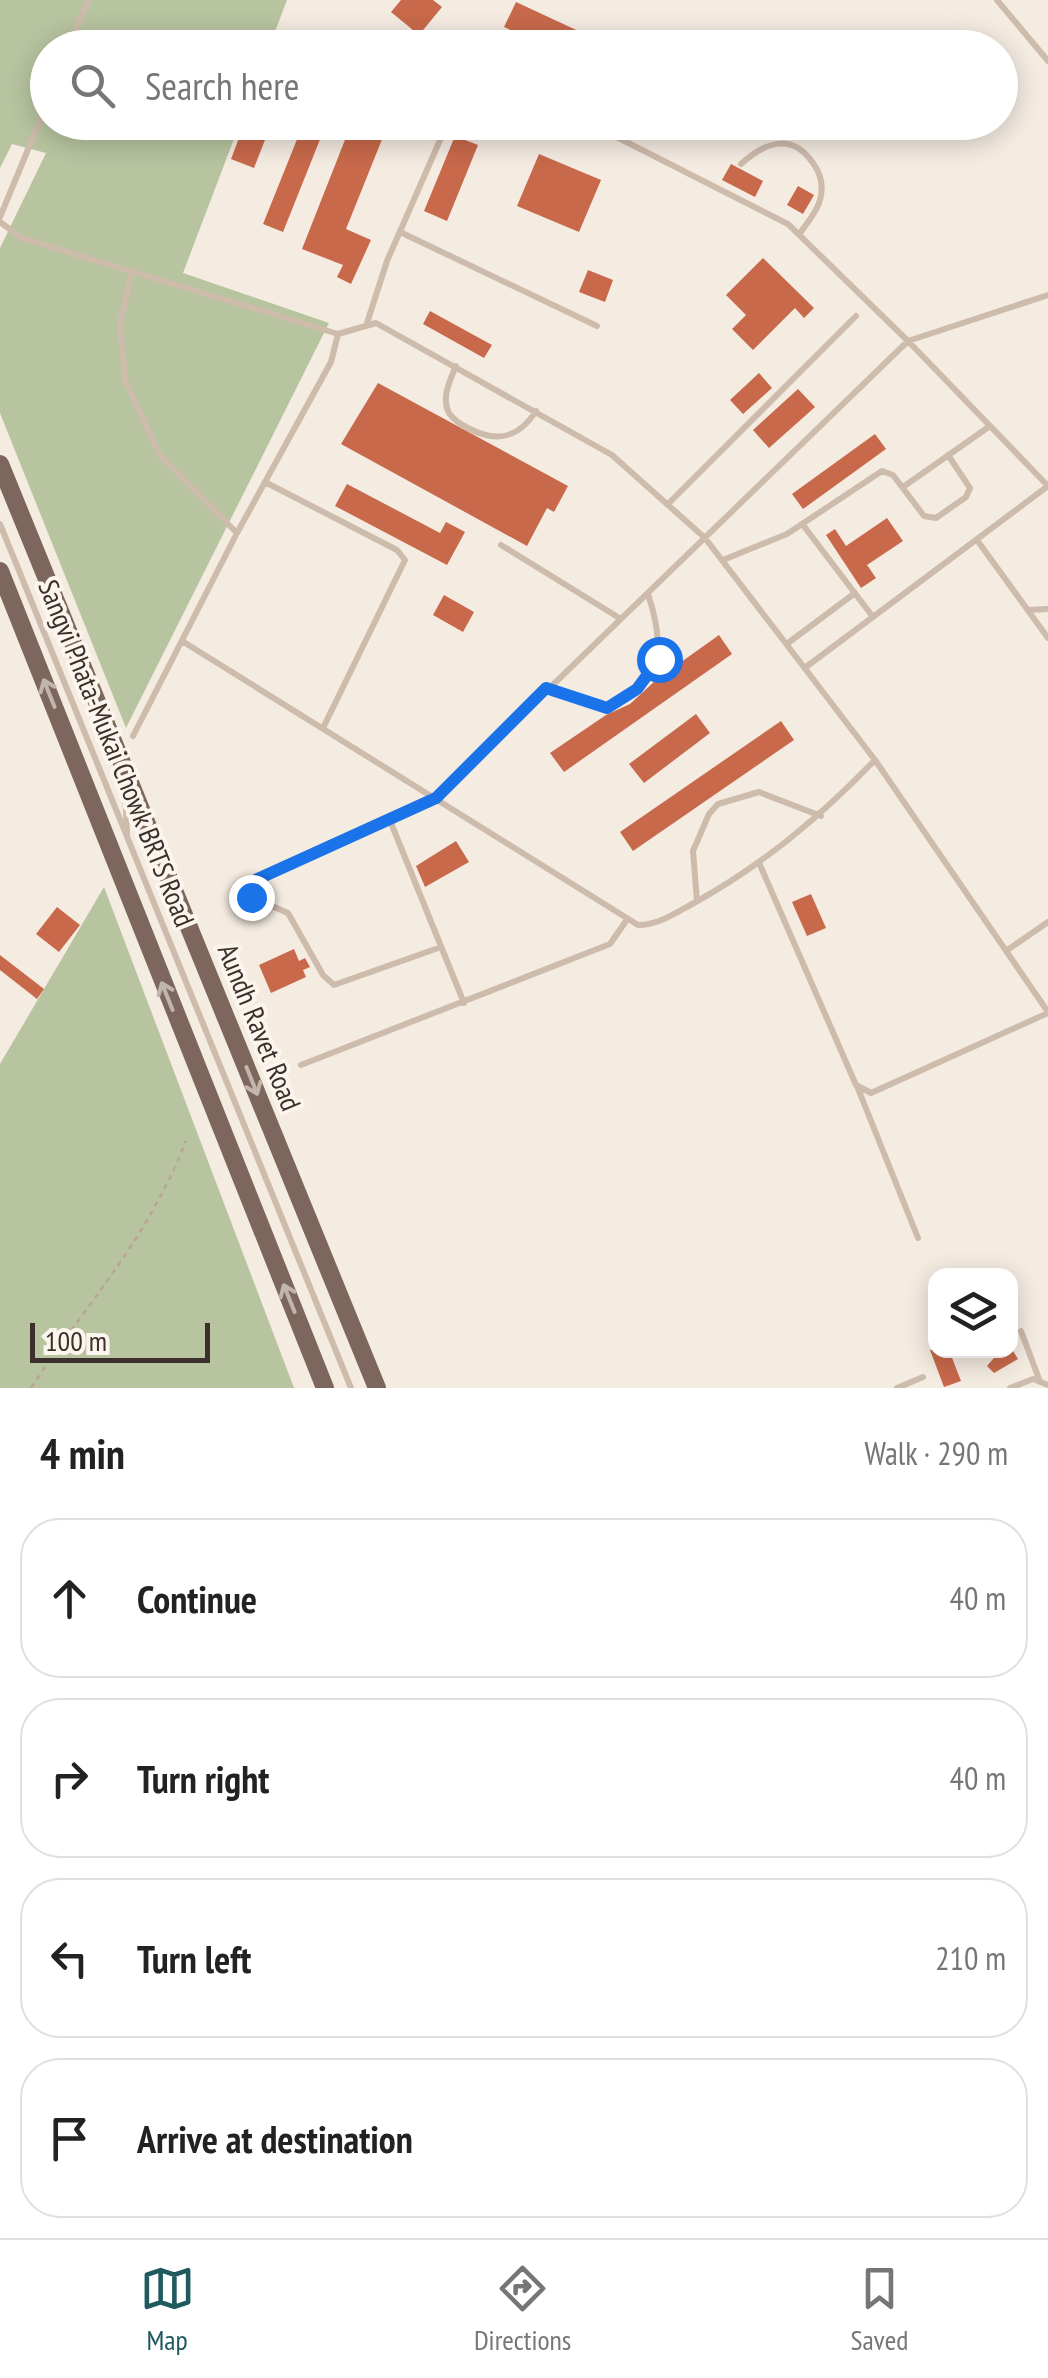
<!DOCTYPE html>
<html lang="en">
<head>
<meta charset="utf-8">
<style>
  body { margin:0; font-family:"PT Sans Narrow",sans-serif; background:#f6f6f6; color:#222 }
  .controls { position:absolute; right:30px; bottom:30px; display:grid; overflow:hidden; border-radius:20px; box-shadow:0 5px 25px #0003 }
  .controls button { width:90px; height:90px; display:grid; place-items:center; padding:0; border:0; border-bottom:2px solid #e0e0e0; background:#fff; color:#222; font:50px sans-serif }
  .scale { position:absolute; left:30px; bottom:25px; width:180px; box-sizing:border-box; padding-left:10px; border:5px solid #3b302b; border-top:0; font-size:28px; line-height:35px; white-space:nowrap; color:#3b302b; -webkit-text-stroke:8px #fbf5ee; paint-order:stroke }
  .stop { position:absolute; width:30px; height:30px; margin:-22px; border:8px solid #1a73e8; border-radius:50%; background:#fff }
  .stop.end { background:#1a73e8; border-color:#fff; box-shadow:0 2px 10px #0008 }
  .list { margin:0; padding:0; list-style:none }
  h2 { display:flex; justify-content:space-between; align-items:center; height:130px; margin:0; padding:0 40px; font-size:42px }
  h2 small { font-size:32px; font-weight:400; color:#767676 }
  .list li { display:grid; grid-template-columns:65px 1fr auto; gap:30px; align-items:center; box-sizing:border-box; height:160px; margin:0 20px 20px; padding:0 20px; border:2px solid #e0e0e0; border-radius:40px }
  .list b { display:block; font-size:38px; white-space:nowrap }
  .list em { font-size:32px; font-style:normal; color:#767676 }
  .icon { flex:none; width:55px; height:55px; fill:none; stroke:currentColor; stroke-width:2; stroke-linecap:round; stroke-linejoin:round }
  .map { position:relative; flex:none; width:1048px; height:1388px; overflow:hidden }
  .search { position:absolute; background:#fff; box-shadow:0 5px 25px #0003; left:30px; right:30px; top:30px; height:110px; display:flex; align-items:center; gap:25px; box-sizing:border-box; padding:0 35px; border-radius:55px; color:#767676; font-size:38px }
  .sheet { height:850px; background:#fff }
  nav { display:flex; justify-content:space-around; align-items:center; box-sizing:border-box; height:140px; border-top:2px solid #e0e0e0; background:#fff; font-size:28px; color:#767676 }
  nav a { display:grid; justify-items:center; gap:5px }
  nav .on { color:#1f5a5e }
  .map>svg:first-child { display:block }
  .green { fill:#b8c4a0 }
  .building { fill:#c8694b }
  .lines { fill:none; stroke-linecap:round; stroke-linejoin:round }
  .path { stroke:#b9a596; stroke-width:2.5; stroke-dasharray:5 5; stroke-linecap:butt }
  .lane { stroke:#cdbbac; stroke-width:6 }
  .primary { stroke:#7d675c; stroke-width:18 }
  .oneway { stroke:#c2b5ac }
  .route { stroke:#1a73e8; stroke-width:12 }
  .labels { text-anchor:middle; dominant-baseline:central; stroke-width:8; stroke-linejoin:round; paint-order:stroke }
  .street-label { font-size:28px; fill:#3b302b; stroke:#fbf5ee }
</style>
</head>
<body>
<div class="map">
<svg width="1048" height="1388" viewBox="0 0 1048 1388">
  <rect width="100%" height="100%" fill="#f4ebe1"/>
  <path class="green" d="M0,0H287L269,47L48,48V122L240,123L183,273L329,323L126,728L0,413V248L46,153L12,144L0,168Z
    M104,887L294,1388H0V1064Z"/>
  <path class="building" d="M401,0H433L442,7L419,35L391,12Z
    M516,2L615,48H548L504,27Z
    M245,122H272L254,168L231,159Z
    M304,122H327L283,232L263,224Z
    M352,122H389L346,229L371,240L351,284L337,277L343,265L302,249Z
    M455,136L478,145L447,221L424,211Z
    M539,154L601,180L579,232L517,206Z
    M731,164L763,181L755,197L722,180Z
    M798,186L814,195L803,214L787,205Z
    M763,258L814,308L804,318L795,308L753,350L732,329L746,315L726,295Z
    M588,270L613,280L605,302L579,292Z
    M430,311L492,345L484,358L423,324Z
    M759,373L772,388L743,414L730,400Z
    M378,383L568,486L554,512L547,508L527,546L341,444Z
    M798,389L815,407L769,448L753,430Z
    M875,434L886,449L803,509L792,494Z
    M347,484L440,533L446,522L465,532L447,565L335,506Z
    M887,518L903,541L867,565L876,578L861,588L826,535L835,529L846,546Z
    M444,595L474,612L463,632L433,615Z
    M719,635L732,654L564,772L550,753L606,715L630,704L656,680Z
    M696,714L710,733L644,783L629,764Z
    M781,721L794,740L633,851L620,832Z
    M456,841L469,862L425,887L416,866Z
    M811,894L826,928L807,936L792,902Z
    M57,907L80,925L59,952L36,934Z
    M294,949L299,961L305,958L310,967L303,970L306,977L271,993L259,965Z
    M0,955L44,989L37,999L0,970Z
    M930,1350H949L961,1381L944,1387Z
    M1013,1351L1018,1359L994,1373L987,1366L999,1352Z"/>
  <g class="lines">
    <path class="path" d="M31,1388C89,1300 146,1242 186,1141"/>
    <path class="lane" d="M997,0L1048,61
      M69,48L88,0
      M741,164C765,142 792,132 813,163C821,174 824,186 820,200C817,212 807,223 800,233
      M0,217L48,101
      M0,222L22,238L338,334L376,323L612,455L705,538L875,760L1048,1012
      M400,232L597,326
      M132,272L120,323L125,380L160,456L237,533L331,362L338,334
      M367,323L387,261L448,122
      M456,366C450,380 441,398 449,413C453,419 462,425 468,428C496,443 518,439 536,411
      M265,482L397,550L405,560L324,726
      M1048,486L908,341L1048,295
      M903,487L990,426
      M669,503L856,316
      M0,524L351,1388
      M803,525L873,617
      M977,540L1048,638
      M501,545L621,619
      M723,560L787,534L882,471L893,475L924,516L936,518L966,497L970,488L948,455
      M1028,610L1048,609
      M182,641L638,925C659,925 677,912 694,903C764,864 820,817 875,760
      M788,643L855,593
      M806,667L1048,486
      M547,688L607,708C665,686 665,645 648,594
      M133,736L237,533
      M125,786L127,834
      M389,818L464,1003
      M760,865L856,1085L871,1093L1048,1013
      M697,901L693,851L709,814L718,804L759,792L821,816
      M441,947L334,985L323,975L288,913L251,897L247,888L271,871L436,798L908,341L788,224L587,122
      M1006,951L1048,922
      M301,1065L610,944L626,921
      M857,1086L918,1238
      M1021,1331L1039,1379
      M897,1388L923,1377
      M1010,1388L1033,1379L1048,1385"/>
    <path class="primary" d="M0,464L377,1388
      M0,571L325,1388"/>
  </g>
  <defs><path id="oneway-shaft" d="M-6 0H5M1.5-3L5.5 0L1.5 3" fill="none" stroke-width="1.6" stroke-linecap="round" stroke-linejoin="round" transform="scale(2.5)"/></defs>
  <g class="oneway">
    <use href="#oneway-shaft" transform="translate(49 693) rotate(-112)"/>
    <use href="#oneway-shaft" transform="translate(167 996) rotate(-112)"/>
    <use href="#oneway-shaft" transform="translate(252 1081) rotate(68)"/>
    <use href="#oneway-shaft" transform="translate(289 1298) rotate(-112)"/>
  </g>
  <g class="lines">
    <path class="route" d="M251,897L247,888L251,882L436,798L546,688L607,708L637,689L659,659"/>
  </g>
  <g class="labels">
    <g class="street-label">
      <text transform="translate(117 753) rotate(68)">Sangvi Phata-Mukai Chowk BRTS Road</text>
      <text transform="translate(260 1027) rotate(68)">Aundh Ravet Road</text>
    </g>
  </g>
</svg>
<div class="controls">
<button><svg class="icon" aria-label="layers" viewBox="0 0 24 24"><path d="M12 4l9 5-9 5-9-5zM3 14l9 5 9-5"/></svg></button>
</div>
<div class="scale">100 m</div>
<div class="stop" style="left:659px;top:659px"></div>
<div class="stop end" style="left:251px;top:897px"></div>
<div class="search"><svg class="icon" aria-label="search" viewBox="0 0 24 24"><circle cx="10" cy="10" r="6"/><path d="M15 15l6 6"/></svg>Search here</div>
</div>
<section class="sheet">
<h2>4 min<small>Walk · 290 m</small></h2>
<ul class="list">
<li><svg class="icon" aria-label="ahead" viewBox="0 0 24 24"><path d="M12 20V5M6 11l6-6 6 6"/></svg><div><b>Continue</b></div><em>40 m</em></li>
<li><svg class="icon" aria-label="right" viewBox="0 0 24 24"><path d="M7 20v-9h11M14 6l5 5-5 5"/></svg><div><b>Turn right</b></div><em>40 m</em></li>
<li><svg class="icon" aria-label="left" viewBox="0 0 24 24"><path d="M17 20v-9H6M10 6l-5 5 5 5"/></svg><div><b>Turn left</b></div><em>210 m</em></li>
<li><svg class="icon" aria-label="arrive" viewBox="0 0 24 24"><path d="M6 21V4h12l-3 4 3 4H6"/></svg><div><b>Arrive at destination</b></div></li>
</ul>
</section>
<nav>
<a class="on"><svg class="icon" aria-label="map" viewBox="0 0 24 24"><path d="M3 6l6-2 6 2 6-2v14l-6 2-6-2-6 2zM9 4v14M15 6v14"/></svg>Map</a>
<a><svg class="icon" aria-label="directions" viewBox="0 0 24 24"><path d="M12 3l9 9-9 9-9-9zM9 14v-3h6M13 9l2 2-2 2"/></svg>Directions</a>
<a><svg class="icon" aria-label="saved" viewBox="0 0 24 24"><path d="M7 4h10v16l-5-4-5 4z"/></svg>Saved</a>
</nav>
</body>
</html>
